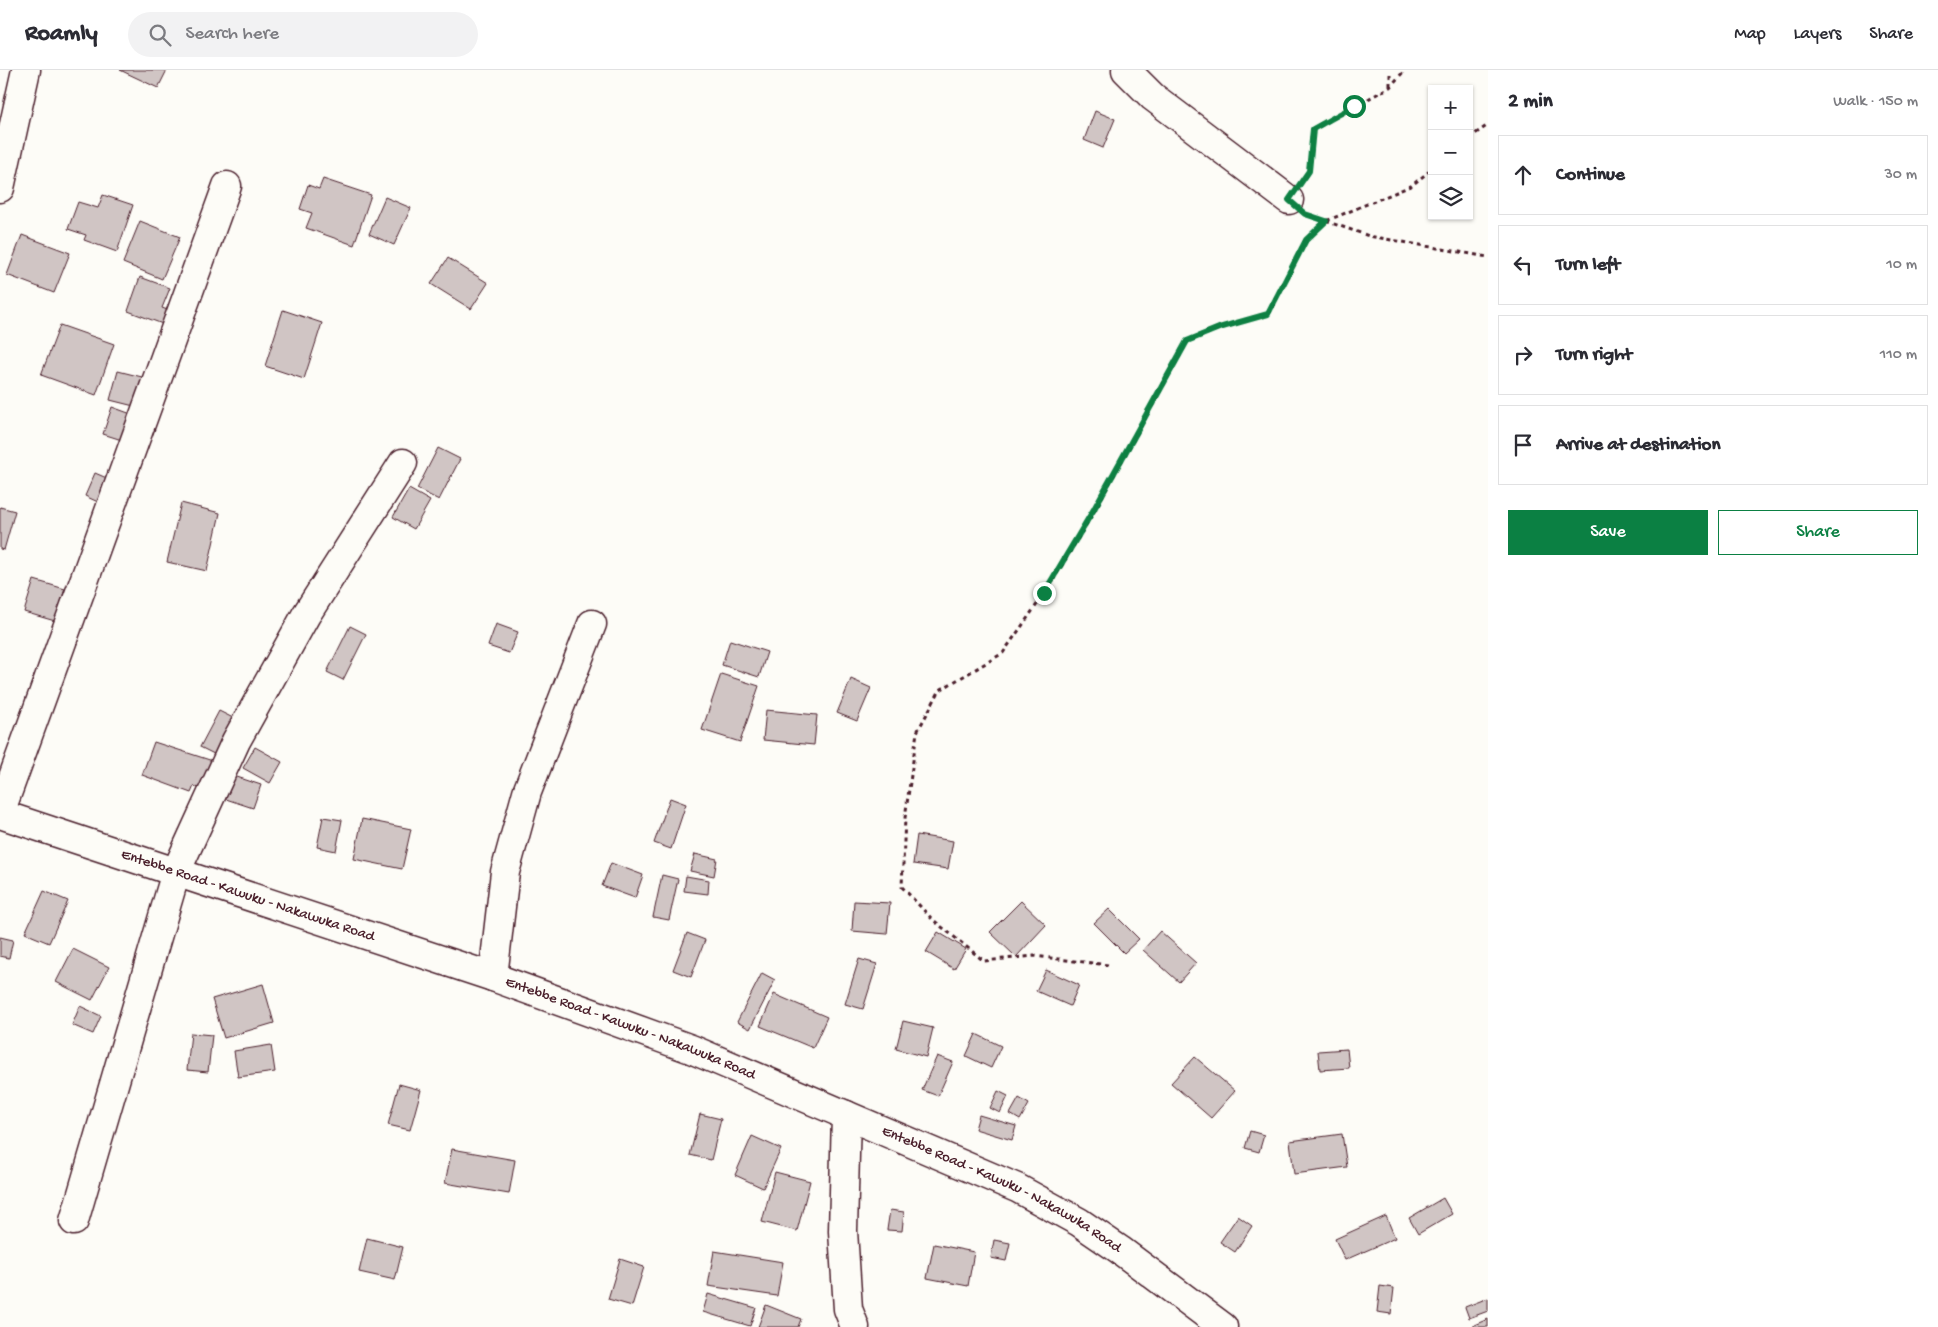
<!DOCTYPE html>
<html lang="en">
<head>
<meta charset="utf-8">
<style>
  body { margin:0; font-family:"Gochi Hand",sans-serif; background:#f2f2f3; color:#2b2b33 }
  .controls { position:absolute; right:15px; top:15px; display:grid; overflow:hidden; border-radius:0px; box-shadow:0 1px 4px #0004 }
  .controls button { width:45px; height:45px; display:grid; place-items:center; padding:0; border:0; border-bottom:1px solid #e1e1e2; background:#fff; color:#2b2b33; font:25px sans-serif }
  .stop { position:absolute; width:15px; height:15px; margin:-11px; border:4px solid #0b8043; border-radius:50%; background:#fff }
  .stop.end { background:#0b8043; border-color:#fff; box-shadow:0 1px 5px #0008 }
  .list { margin:0; padding:0; list-style:none }
  h2 { display:flex; justify-content:space-between; align-items:center; height:65px; margin:0; padding:0 20px; font-size:21px }
  h2 small { font-size:16px; font-weight:400; color:#7c7c81 }
  .list li { display:grid; grid-template-columns:32px 1fr auto; gap:15px; align-items:center; box-sizing:border-box; height:80px; margin:0 10px 10px; padding:0 10px; border:1px solid #e1e1e2; border-radius:0px }
  .list b { display:block; font-size:19px; white-space:nowrap }
  .list em { font-size:16px; font-style:normal; color:#7c7c81 }
  .actions { display:flex; gap:10px; padding:15px 20px }
  .actions a { flex:1; padding:11px 0; border:1px solid #0b8043; border-radius:0px; text-align:center; font-size:18px; color:#0b8043 }
  .actions .main { background:#0b8043; color:#fff }
  .icon { flex:none; width:28px; height:28px; fill:none; stroke:currentColor; stroke-width:2; stroke-linecap:round; stroke-linejoin:round }
  .map { position:relative; flex:none; width:1488px; height:1257px; overflow:hidden }
  header { display:flex; align-items:center; gap:30px; box-sizing:border-box; height:70px; padding:0 25px; background:#fff; border-bottom:1px solid #e1e1e2 }
  header strong { font-size:24px }
  nav { display:flex; gap:28px; margin-inline-start:auto; font-size:18px }
  .search { width:350px; height:45px; background:#f2f2f3; display:flex; align-items:center; gap:12px; box-sizing:border-box; padding:0 18px; border-radius:28px; color:#7c7c81; font-size:19px }
  main { display:flex }
  aside { flex:1; background:#fff }
  .map>svg:first-child { display:block }
  .building { fill:#d0c5c4; stroke:#4a1f2b }
  .lines { fill:none; stroke-linecap:round; stroke-linejoin:round }
  .minor-casing { stroke:#4a1f2b; stroke-width:31 }
  .secondary-casing { stroke:#4a1f2b; stroke-width:31 }
  .path { stroke:#4a1f2b; stroke-width:3; stroke-dasharray:4 4; stroke-linecap:butt }
  .minor { stroke:#fdfcf7; stroke-width:28 }
  .secondary { stroke:#fdfcf7; stroke-width:28 }
  .route { stroke:#0b8043; stroke-width:6 }
  .labels { text-anchor:middle; dominant-baseline:central; stroke-width:5; stroke-linejoin:round; paint-order:stroke }
  .street-label { font-size:15px; fill:#4a1f2b; stroke:#fdfcf7 }
</style>
</head>
<body>
<header>
<strong>Roamly</strong>
<div class="search"><svg class="icon" aria-label="search" viewBox="0 0 24 24"><circle cx="10" cy="10" r="6"/><path d="M15 15l6 6"/></svg>Search here</div>
<nav><a>Map</a><a>Layers</a><a>Share</a></nav>
</header>
<main>
<div class="map">
<svg width="1488" height="1257" viewBox="0 0 1488 1257">
  <rect width="100%" height="100%" fill="#fdfcf7"/>
  <filter id="ink" filterUnits="userSpaceOnUse"><feTurbulence type="fractalNoise" baseFrequency=".02" numOctaves="2"/><feDisplacementMap in="SourceGraphic" scale="10" xChannelSelector="R" yChannelSelector="G"/><feConvolveMatrix kernelMatrix="1 2 1 2 8 2 1 2 1" color-interpolation-filters="sRGB"/></filter>
  <g filter="url(#ink)">
    <path class="building" d="M120,0H167L158,18Z
      M1095,41L1115,49L1103,78L1084,70Z
      M323,109L371,125L354,175L306,158L312,143L300,139L308,115L319,119Z
      M103,125L133,135L117,182L84,170L86,165L68,159L78,132L98,138Z
      M385,127L411,138L394,175L369,164Z
      M140,151L180,167L162,209L123,193Z
      M22,165L70,183L54,223L7,205Z
      M448,188L488,213L471,239L431,214Z
      M140,207L170,218L162,238L173,242L168,256L128,241Z
      M283,240L322,253L304,309L265,296Z
      M60,255L114,274L96,325L41,305Z
      M118,301L142,307L134,336L110,330Z
      M112,337L134,345L125,371L103,364Z
      M438,378L460,389L439,430L417,419Z
      M95,403L109,409L98,432L85,426Z
      M409,419L430,431L414,459L393,447Z
      M181,433L220,443L207,501L167,492Z
      M0,437L15,441L4,480L0,479Z
      M34,510L65,519L55,551L24,542Z
      M496,554L518,562L509,583L488,576Z
      M350,556L366,564L343,610L327,602Z
      M730,570L767,582L759,607L722,595Z
      M721,604L759,616L740,672L702,660Z
      M851,609L871,618L857,651L837,643Z
      M766,640L817,645L814,675L763,670Z
      M219,641L239,651L220,687L200,677Z
      M154,672L219,693L209,722L194,716L191,723L142,705Z
      M255,677L282,692L270,713L243,698Z
      M231,705L261,715L253,738L223,728Z
      M670,728L686,734L671,779L654,773Z
      M323,747L342,750L336,781L317,777Z
      M362,749L411,759L402,799L354,789Z
      M917,765L953,771L948,799L913,794Z
      M695,784L717,789L714,806L690,801Z
      M611,793L643,805L635,828L602,816Z
      M662,805L678,809L669,850L653,847Z
      M686,806L709,810L708,824L684,821Z
      M44,821L68,831L49,873L25,863Z
      M854,831L890,833L887,864L852,861Z
      M1021,831L1046,855L1016,887L990,862Z
      M1109,839L1139,869L1124,883L1094,853Z
      M1160,861L1196,893L1179,912L1143,880Z
      M938,862L966,879L954,899L926,882Z
      M687,863L705,870L691,907L673,900Z
      M0,867L13,870L9,888L0,886Z
      M73,879L109,897L92,930L56,912Z
      M859,889L877,894L863,939L845,934Z
      M1046,900L1079,915L1070,936L1036,921Z
      M762,903L775,910L750,959L737,952Z
      M263,914L274,953L224,968L212,929Z
      M774,924L827,947L813,978L760,956Z
      M80,936L101,946L93,964L72,955Z
      M903,951L933,958L926,987L896,979Z
      M191,963L212,965L208,1002L187,1000Z
      M976,964L1001,976L991,998L966,986Z
      M271,975L275,1002L238,1007L234,981Z
      M1347,979L1349,998L1320,1000L1318,981Z
      M937,986L953,992L938,1026L922,1020Z
      M1195,987L1235,1021L1211,1048L1171,1013Z
      M399,1014L421,1020L410,1060L388,1055Z
      M998,1021L1008,1026L1000,1043L990,1038Z
      M1019,1028L1029,1034L1020,1050L1010,1044Z
      M700,1044L721,1049L711,1090L690,1085Z
      M979,1045L1016,1056L1012,1070L975,1059Z
      M1250,1061L1264,1065L1259,1082L1245,1078Z
      M1342,1064L1347,1097L1294,1104L1290,1071Z
      M752,1066L781,1079L763,1118L735,1105Z
      M452,1079L515,1090L509,1124L445,1113Z
      M775,1102L810,1111L797,1161L762,1152Z
      M1443,1128L1452,1144L1418,1164L1409,1148Z
      M890,1140L904,1142L902,1161L887,1160Z
      M1238,1146L1252,1156L1235,1182L1220,1172Z
      M1386,1146L1395,1168L1345,1190L1335,1169Z
      M367,1168L403,1177L395,1210L359,1202Z
      M994,1170L1010,1173L1006,1191L991,1188Z
      M934,1174L974,1182L968,1216L927,1208Z
      M714,1181L783,1192L777,1226L708,1216Z
      M620,1189L644,1197L632,1236L608,1229Z
      M1380,1216L1394,1218L1391,1244L1377,1242Z
      M708,1224L756,1238L750,1256L703,1242Z
      M1488,1228V1241L1469,1248L1465,1237Z
      M766,1235L801,1249L798,1257H758Z
      M1488,1249V1257H1474V1255Z"/>
    <g class="lines">
      <defs>
        <path id="minor" d="M1126,0L1153,27L1289,130
          M0,118L26,0
          M0,743L227,116
          M493,907L505,802L527,722L592,554
          M846,1045L843,1161L848,1239L855,1257
          M74,1151L176,802L236,671L306,545L403,393"/>
        <g id="secondary">
          <path id="s1" d="M0,744L493,907L691,979L1017,1118L1079,1152L1120,1180L1223,1257"/>
        </g>
      </defs>
      <use href="#minor" class="minor-casing"/>
      <use href="#secondary" class="secondary-casing"/>
      <path class="path" d="M1390,16V0
        M1469,68L1488,55
        M1305,107L1309,101L1313,59L1390,17L1405,0
        M1311,146L1369,166L1488,187
        M1108,895L1034,886L984,891L932,849L902,817L905,748L917,662L940,620L1003,583L1045,523L1095,439L1187,271L1219,258L1268,244L1306,170L1326,151L1411,116L1432,99"/>
      <use href="#minor" class="minor"/>
      <use href="#secondary" class="secondary"/>
    </g>
  </g>
  <g class="lines" filter="url(#ink)">
    <path class="route" d="M1044,523L1094,439L1187,271L1219,258L1268,244L1306,170L1326,151L1305,144L1289,130L1309,101L1313,59L1354,36"/>
  </g>
  <g class="labels">
    <g class="street-label">
      <text stroke="none"><textPath href="#s1" startOffset="261">Entebbe Road - Kawuku - Nakawuka Road</textPath></text>
      <text stroke="none"><textPath href="#s1" startOffset="666">Entebbe Road - Kawuku - Nakawuka Road</textPath></text>
      <text stroke="none"><textPath href="#s1" startOffset="1071">Entebbe Road - Kawuku - Nakawuka Road</textPath></text>
    </g>
  </g>
</svg>
<div class="controls">
<button>+</button>
<button>−</button>
<button><svg class="icon" aria-label="layers" viewBox="0 0 24 24"><path d="M12 4l9 5-9 5-9-5zM3 14l9 5 9-5"/></svg></button>
</div>
<div class="stop" style="left:1354px;top:36px"></div>
<div class="stop end" style="left:1044px;top:523px"></div>
</div>
<aside>
<h2>2 min<small>Walk · 150 m</small></h2>
<ul class="list">
<li><svg class="icon" aria-label="ahead" viewBox="0 0 24 24"><path d="M12 20V5M6 11l6-6 6 6"/></svg><div><b>Continue</b></div><em>30 m</em></li>
<li><svg class="icon" aria-label="left" viewBox="0 0 24 24"><path d="M17 20v-9H6M10 6l-5 5 5 5"/></svg><div><b>Turn left</b></div><em>10 m</em></li>
<li><svg class="icon" aria-label="right" viewBox="0 0 24 24"><path d="M7 20v-9h11M14 6l5 5-5 5"/></svg><div><b>Turn right</b></div><em>110 m</em></li>
<li><svg class="icon" aria-label="arrive" viewBox="0 0 24 24"><path d="M6 21V4h12l-3 4 3 4H6"/></svg><div><b>Arrive at destination</b></div></li>
</ul>
<div class="actions"><a class="main">Save</a><a>Share</a></div>
</aside>
</main>
</body>
</html>
